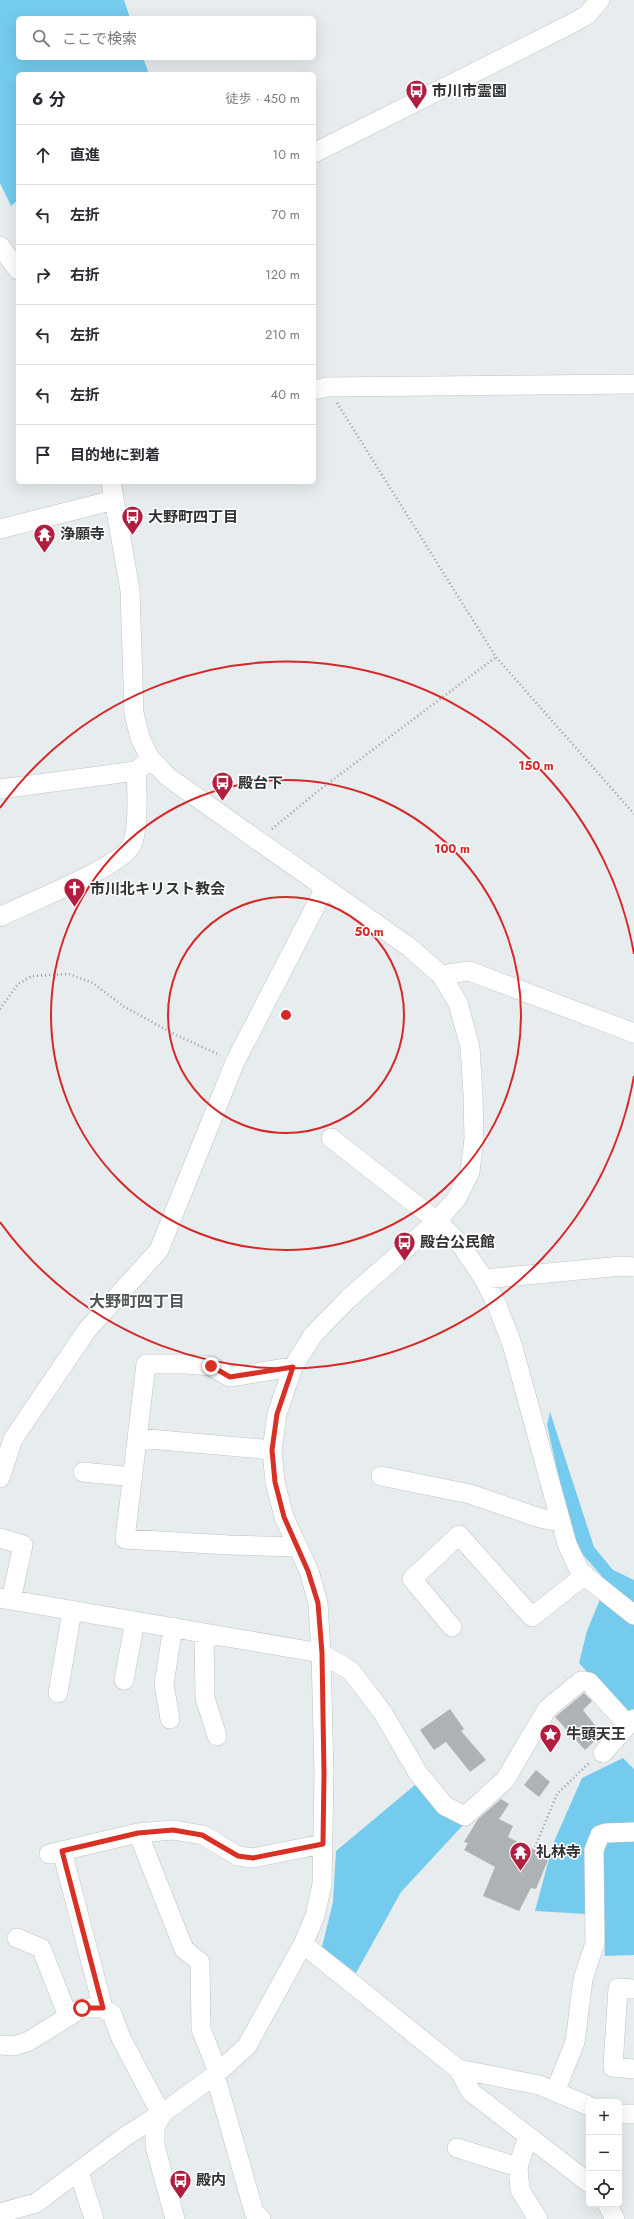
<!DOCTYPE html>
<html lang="ja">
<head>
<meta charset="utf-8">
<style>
  body { margin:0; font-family:Jost,"Noto Sans JP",sans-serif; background:#f2f2f3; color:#2b2b33 }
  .controls { position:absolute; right:12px; bottom:12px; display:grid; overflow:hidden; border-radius:6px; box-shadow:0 4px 16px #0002 }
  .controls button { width:36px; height:36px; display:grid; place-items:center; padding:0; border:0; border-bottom:1px solid #e1e1e2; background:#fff; color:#2b2b33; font:20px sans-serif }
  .stop { position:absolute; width:12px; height:12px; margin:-9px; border:3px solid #d93025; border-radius:50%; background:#fff }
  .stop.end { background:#d93025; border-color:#fff; box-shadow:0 1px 4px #0008 }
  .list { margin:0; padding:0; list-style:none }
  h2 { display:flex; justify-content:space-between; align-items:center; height:52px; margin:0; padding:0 16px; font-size:17px }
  h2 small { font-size:13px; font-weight:400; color:#7c7c81 }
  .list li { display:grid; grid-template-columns:26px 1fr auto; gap:12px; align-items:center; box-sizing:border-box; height:60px; padding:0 16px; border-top:1px solid #e1e1e2 }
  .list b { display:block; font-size:15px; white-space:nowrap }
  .list em { font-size:13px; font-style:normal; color:#7c7c81 }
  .icon { flex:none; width:22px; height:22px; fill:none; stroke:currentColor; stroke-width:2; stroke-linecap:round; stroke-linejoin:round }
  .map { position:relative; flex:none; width:634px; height:2219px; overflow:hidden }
  .search { position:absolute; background:#fff; box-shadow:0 4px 16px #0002; left:16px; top:16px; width:300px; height:44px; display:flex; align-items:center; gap:10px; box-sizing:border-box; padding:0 14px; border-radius:6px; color:#7c7c81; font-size:15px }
  .panel { position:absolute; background:#fff; box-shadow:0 4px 16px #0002; left:16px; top:72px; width:300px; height:412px; border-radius:6px }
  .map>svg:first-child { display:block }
  .green { fill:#74cbed }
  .building { fill:#adb2b4 }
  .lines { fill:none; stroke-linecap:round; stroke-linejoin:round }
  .minor-casing { stroke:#bec3c5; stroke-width:20 }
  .path { stroke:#999d9e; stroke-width:2.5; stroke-dasharray:1 3; stroke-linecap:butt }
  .minor { stroke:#fff; stroke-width:19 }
  .route { stroke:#d93025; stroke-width:5 }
  .ring { fill:none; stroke:#d62828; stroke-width:2 }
  .labels { text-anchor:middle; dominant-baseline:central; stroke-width:3; stroke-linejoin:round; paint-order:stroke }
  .poi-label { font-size:15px; font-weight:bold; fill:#303233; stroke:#fff; text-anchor:start }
  .neighbourhood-label { font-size:16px; font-weight:bold; fill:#515557; stroke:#fff }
  .centre { fill:#d62828; stroke:#fff; stroke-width:2 }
  .ring-label { font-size:12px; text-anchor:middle; font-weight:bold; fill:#d62828; stroke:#fff; stroke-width:3; stroke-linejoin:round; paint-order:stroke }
</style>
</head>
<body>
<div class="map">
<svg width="634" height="2219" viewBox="0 0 634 2219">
  <rect width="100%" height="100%" fill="#e7ecee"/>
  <path class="green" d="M0,0H124L130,18H18V58H143L148,71L145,74H18V200L11,206L0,183Z
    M550,1412L594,1547L613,1570L634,1580V1712H625L579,1663L587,1631L607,1582L577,1548L567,1515L547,1425Z
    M623,1758L634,1769V1955L605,1956L604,1915L535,1911L553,1844L582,1778Z
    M415,1785L464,1824L401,1892L356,1973L322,1947L333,1902L336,1851Z"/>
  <path class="building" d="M584,1693L592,1701L583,1710L602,1734L585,1750L555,1717Z
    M450,1709L464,1729L461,1731L486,1760L470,1772L446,1742L434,1750L420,1730Z
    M536,1770L550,1782L539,1797L524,1785Z
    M501,1799L509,1804L499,1819L513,1826L508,1837L543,1854L542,1858L548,1860L536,1889L531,1888L519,1911L483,1896L495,1867L464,1850L468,1843L464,1842L478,1819Z"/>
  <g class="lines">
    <defs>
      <path id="minor" d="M314,153L569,25L587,15L600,0
        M0,246L18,270
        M314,390L327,387L634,384
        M111,482L130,590L134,713L140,738L150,758L168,777L409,947L441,975L458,1003L470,1047L473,1095L474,1138L470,1172L457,1198L437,1221L349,1298L313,1335L293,1367L277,1414L272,1450L275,1482L284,1517L309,1571L318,1603L321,1653L324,1774L322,1884L315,1916L303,1944L247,2046L215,2075L164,2112L155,2126V2146L175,2219
        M0,529L114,500
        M0,789L136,771L147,763
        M0,917C28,902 117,869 131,846C139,833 137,787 136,771
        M441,975L469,971L634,1033
        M331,1138L437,1221L461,1245L484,1279L497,1305L512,1344L567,1544L580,1572L634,1615
        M484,1279L622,1266L634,1267
        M293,1367L230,1377L211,1366L185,1364H146L125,1539L229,1545L297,1547
        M138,1438L272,1450
        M83,1472L133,1477
        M381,1476L470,1494L540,1518L560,1522
        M0,1478L13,1439L87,1330L159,1250L235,1062L325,888
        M0,1538L23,1545L11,1600
        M0,1598L321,1653L351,1671L383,1713L418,1773L445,1806L465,1816L505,1780L547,1709L581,1681L589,1682L628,1725L634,1719
        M452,1627L412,1579L459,1535L532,1617L585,1575
        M204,1633L205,1698L217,1736
        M124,1680L135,1621
        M58,1693L72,1611
        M170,1719L164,1684L173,1627
        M603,1753L628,1725
        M138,1833L184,1949L200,1962L201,2029L218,2072
        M62,1851L103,2008L112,2014L121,2038L161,2114
        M49,1854L138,1833L173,1830L203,1835L238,1856L253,1858L323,1844
        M17,1938L41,1948L68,2016
        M303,1944L458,2069L539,2085L589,2106
        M634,1989L618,1988L613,2067L634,2069
        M0,2045L14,2046L29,2041L82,2008H103
        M458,2069L471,2092L528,2136L518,2167L520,2190L538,2219
        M215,2075L254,2212L261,2219
        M555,2092L575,2042L583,1979L595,1943L594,1850L600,1835L606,1833L634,1832
        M619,2114H634
        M528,2136L589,2183
        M457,2148L518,2167
        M79,2172L94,2219
        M607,2204L615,2219
        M0,2213L36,2203L126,2136L162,2113"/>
    </defs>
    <use href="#minor" class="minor-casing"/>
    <path class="path" d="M337,403L496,657L634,814
      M272,829L318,791L496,657
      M0,1009L18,984L32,976L69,974L93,983L123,1006L176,1035L220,1055
      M535,1847L557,1794L590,1762"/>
    <use href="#minor" class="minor"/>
  </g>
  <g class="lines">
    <path class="route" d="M82,2008H103L62,1851L138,1833L173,1830L202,1835L238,1856L253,1858L323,1844L324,1774L322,1653L318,1603L308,1571L284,1517L275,1482L272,1450L277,1414L293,1367L230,1377L211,1366"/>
  </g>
  <g class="ring">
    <circle cx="286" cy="1015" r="118"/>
    <circle cx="286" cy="1015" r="235"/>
    <path d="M634 1076A353 353 0 0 1 0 1222M0 808A353 353 0 0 1 634 954"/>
  </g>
  <defs>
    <symbol id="bus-pin" viewBox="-11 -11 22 30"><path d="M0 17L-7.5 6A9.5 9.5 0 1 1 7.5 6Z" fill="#b11e3f" stroke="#fff"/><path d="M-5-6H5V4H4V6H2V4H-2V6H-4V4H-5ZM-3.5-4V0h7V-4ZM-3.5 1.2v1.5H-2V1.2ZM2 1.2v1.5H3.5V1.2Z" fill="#fff"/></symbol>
    <symbol id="temple-pin" viewBox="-11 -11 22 30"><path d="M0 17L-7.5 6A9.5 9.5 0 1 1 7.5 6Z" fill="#b11e3f" stroke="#fff"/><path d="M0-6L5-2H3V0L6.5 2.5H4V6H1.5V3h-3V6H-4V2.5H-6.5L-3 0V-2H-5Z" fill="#fff"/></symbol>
    <symbol id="church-pin" viewBox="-11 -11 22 30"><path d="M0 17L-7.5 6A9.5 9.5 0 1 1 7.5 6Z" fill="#b11e3f" stroke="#fff"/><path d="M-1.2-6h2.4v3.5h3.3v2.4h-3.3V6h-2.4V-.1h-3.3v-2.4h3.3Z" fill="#fff"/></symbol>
    <symbol id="sight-pin" viewBox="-11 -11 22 30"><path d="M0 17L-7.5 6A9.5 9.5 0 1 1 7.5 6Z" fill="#b11e3f" stroke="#fff"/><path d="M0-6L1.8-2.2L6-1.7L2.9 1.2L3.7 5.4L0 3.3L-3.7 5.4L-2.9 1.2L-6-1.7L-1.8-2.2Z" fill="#fff"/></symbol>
  </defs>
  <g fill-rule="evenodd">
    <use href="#bus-pin" x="404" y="78" width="25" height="34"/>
    <use href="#bus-pin" x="120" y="504" width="25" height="34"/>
    <use href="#temple-pin" x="32" y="522" width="25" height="34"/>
    <use href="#bus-pin" x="210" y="770" width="25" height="34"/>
    <use href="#church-pin" x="62" y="876" width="25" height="34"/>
    <use href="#bus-pin" x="392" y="1230" width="25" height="34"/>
    <use href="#sight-pin" x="538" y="1722" width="25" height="34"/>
    <use href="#temple-pin" x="508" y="1840" width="25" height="34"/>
    <use href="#bus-pin" x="168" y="2168" width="25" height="34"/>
  </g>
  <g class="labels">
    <g class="poi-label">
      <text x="432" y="91">市川市霊園</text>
      <text x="148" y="517">大野町四丁目</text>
      <text x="60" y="534">浄願寺</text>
      <text x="238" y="783">殿台下</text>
      <text x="90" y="889">市川北キリスト教会</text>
      <text x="420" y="1242">殿台公民館</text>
      <text x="566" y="1734">牛頭天王</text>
      <text x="536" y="1852">礼林寺</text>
      <text x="196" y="2180">殿内</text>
    </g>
    <g class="neighbourhood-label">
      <text x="137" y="1301">大野町四丁目</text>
    </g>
  </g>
  <circle cx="286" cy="1015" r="6" class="centre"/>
  <g class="ring-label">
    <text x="536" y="770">150 m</text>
    <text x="452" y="853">100 m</text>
    <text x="369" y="936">50 m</text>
  </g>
</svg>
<div class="controls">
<button>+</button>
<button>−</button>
<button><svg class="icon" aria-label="locate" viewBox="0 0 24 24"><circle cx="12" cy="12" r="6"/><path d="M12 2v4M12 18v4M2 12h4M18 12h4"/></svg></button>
</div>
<div class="stop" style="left:82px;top:2008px"></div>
<div class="stop end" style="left:211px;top:1366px"></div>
<div class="search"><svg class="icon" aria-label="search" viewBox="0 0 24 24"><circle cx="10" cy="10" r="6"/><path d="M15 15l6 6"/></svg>ここで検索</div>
<section class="panel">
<h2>6 分<small>徒歩 · 450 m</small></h2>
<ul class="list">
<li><svg class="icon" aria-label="ahead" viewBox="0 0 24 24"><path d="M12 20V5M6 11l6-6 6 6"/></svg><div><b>直進</b></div><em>10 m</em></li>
<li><svg class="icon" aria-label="left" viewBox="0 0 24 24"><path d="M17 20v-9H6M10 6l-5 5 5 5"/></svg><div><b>左折</b></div><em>70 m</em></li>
<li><svg class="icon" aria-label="right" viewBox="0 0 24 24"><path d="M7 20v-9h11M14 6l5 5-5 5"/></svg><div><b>右折</b></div><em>120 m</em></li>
<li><svg class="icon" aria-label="left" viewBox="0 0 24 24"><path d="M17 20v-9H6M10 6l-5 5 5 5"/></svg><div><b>左折</b></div><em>210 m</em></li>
<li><svg class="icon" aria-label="left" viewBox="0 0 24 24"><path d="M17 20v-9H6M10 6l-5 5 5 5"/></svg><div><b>左折</b></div><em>40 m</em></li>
<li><svg class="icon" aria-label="arrive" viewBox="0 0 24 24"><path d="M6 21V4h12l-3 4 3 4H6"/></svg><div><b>目的地に到着</b></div></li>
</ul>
</section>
</div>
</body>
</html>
